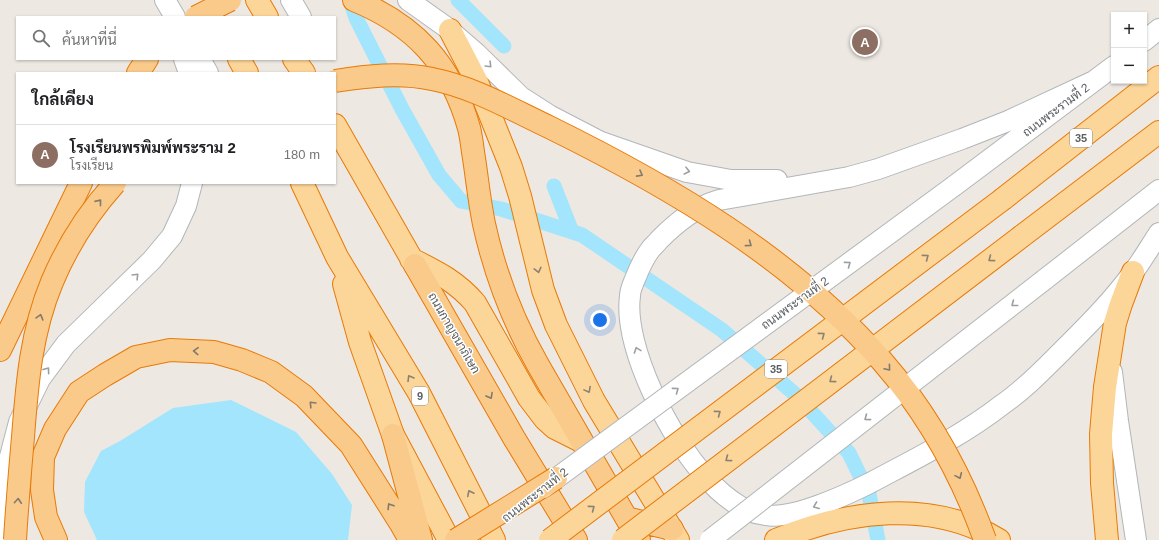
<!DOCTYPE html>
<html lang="th">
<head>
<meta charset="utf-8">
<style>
  body { margin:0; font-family:Arial,Sarabun,sans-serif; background:#f2f2f2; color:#202124 }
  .controls { position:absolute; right:12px; top:12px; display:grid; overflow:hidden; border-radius:0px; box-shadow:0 1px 3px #0004 }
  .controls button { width:36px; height:36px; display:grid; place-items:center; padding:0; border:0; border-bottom:1px solid #e0e0e0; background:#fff; color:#202124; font:20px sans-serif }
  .you { position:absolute; left:600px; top:320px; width:14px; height:14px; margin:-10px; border:3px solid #fff; border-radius:50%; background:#1a73e8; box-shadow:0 0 0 6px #1a73e833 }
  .badge { display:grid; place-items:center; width:26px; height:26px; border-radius:50%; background:#0f766e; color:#fff; font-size:13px; font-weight:700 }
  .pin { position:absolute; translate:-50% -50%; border:2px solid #fff; box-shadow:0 1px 4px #0006 }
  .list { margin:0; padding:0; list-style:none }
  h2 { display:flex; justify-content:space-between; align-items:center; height:52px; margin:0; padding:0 16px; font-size:17px }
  h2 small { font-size:13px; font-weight:400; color:#757577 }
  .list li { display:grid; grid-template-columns:26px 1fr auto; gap:12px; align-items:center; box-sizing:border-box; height:60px; padding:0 16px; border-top:1px solid #e0e0e0 }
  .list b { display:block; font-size:15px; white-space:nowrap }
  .list p { margin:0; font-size:13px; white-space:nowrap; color:#757577 }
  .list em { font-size:13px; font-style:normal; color:#757577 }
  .icon { flex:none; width:22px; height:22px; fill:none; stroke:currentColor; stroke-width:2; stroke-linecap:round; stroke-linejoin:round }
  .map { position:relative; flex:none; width:1159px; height:540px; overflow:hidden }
  .search { position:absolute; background:#fff; box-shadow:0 1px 3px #0004; left:16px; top:16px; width:320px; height:44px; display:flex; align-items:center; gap:10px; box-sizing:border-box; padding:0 14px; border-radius:0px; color:#757577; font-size:15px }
  .panel { position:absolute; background:#fff; box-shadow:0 1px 3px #0004; left:16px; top:72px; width:320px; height:112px; border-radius:0px }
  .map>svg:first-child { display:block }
  .water { fill:#a2e5fd }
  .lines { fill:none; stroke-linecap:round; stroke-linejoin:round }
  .canal { stroke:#a2e5fd; stroke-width:15 }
  .secondary-casing { stroke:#b1b6b9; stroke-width:22 }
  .trunk-casing { stroke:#e87a06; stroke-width:24 }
  .motorway-casing { stroke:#e87a06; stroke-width:24 }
  .secondary { stroke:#fff; stroke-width:20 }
  .trunk { stroke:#fcd599; stroke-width:22 }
  .motorway { stroke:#faca8b; stroke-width:22 }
  .secondary-bridge-casing { stroke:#b1b6b9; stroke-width:22; stroke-linecap:butt }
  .trunk-bridge-casing { stroke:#e87a06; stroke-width:24; stroke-linecap:butt }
  .motorway-bridge-casing { stroke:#e87a06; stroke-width:24; stroke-linecap:butt }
  .secondary-bridge { stroke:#fff; stroke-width:20 }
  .trunk-bridge { stroke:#fcd599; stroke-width:22 }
  .motorway-bridge { stroke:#faca8b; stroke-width:22 }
  .oneway { stroke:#9c9fa1 }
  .oneway2 { stroke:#827a6c }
  .oneway3 { stroke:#8b8272 }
  .labels { text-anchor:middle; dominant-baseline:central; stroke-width:3; stroke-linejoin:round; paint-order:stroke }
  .shield { fill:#fff; stroke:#8c8f91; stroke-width:1 }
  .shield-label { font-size:11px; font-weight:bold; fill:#5a5f62 }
  .street-label { font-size:12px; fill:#5a5f62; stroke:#fff }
</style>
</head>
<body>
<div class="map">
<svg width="1159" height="540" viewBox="0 0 1159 540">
  <rect width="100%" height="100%" fill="#ede8e2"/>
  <path class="water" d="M231,400L296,432L332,474L352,505L348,540H97L84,512L85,482L101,451L120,441L173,408Z"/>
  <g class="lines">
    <path class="canal" d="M353,0V9L356,18L402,109L439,175L461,201L501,209L582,235L722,330L797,396L849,453L869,494L878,540
      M458,0L504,46
      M554,186L572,232"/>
    <defs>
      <path id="secondary" d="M165,0L175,17
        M291,0L301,17
        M408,0L446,27L476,53L521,97L549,115L601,142L687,172L731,180H777
        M1144,41L1159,29
        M184,59L189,73
        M200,59L208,73
        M1094,81L1008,121L962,139L878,169L849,177L719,200C695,207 676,223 659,240C656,244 652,247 650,250C644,258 639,269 635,279C633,284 630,290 630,296C623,347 671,440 706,477C715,488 728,499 741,507C747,511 758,514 766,515C792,520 846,495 870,483C915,459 962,436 1003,404C1022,391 1038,375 1054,359C1082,331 1111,303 1134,271C1143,259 1151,245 1159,233
        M954,186L1114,66
        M1044,280L1159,190
        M1112,372L1118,421L1136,540
        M2,540L3,491L8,464L19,422L40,379L66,344L152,260L172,236L186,206L192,183"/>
      <path id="trunk" d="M257,0L267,17
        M450,30L477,82L511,167L520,196L543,290L556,325L594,401L678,540
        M239,59L247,73
        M294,59L304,73
        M335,125L415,265
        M302,183L337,257L419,393L494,540
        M1003,199L1159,77
        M1022,236L1159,132
        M411,259C437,272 456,281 475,303L529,398L545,419L555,428L581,441
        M344,284L360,342L393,435L449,540
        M776,540C846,511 931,498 999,540
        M1107,540L1102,483L1101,434L1105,387L1115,323L1121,304L1133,272"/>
      <path id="motorway" d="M354,0C415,25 451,64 469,128C471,136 472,144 473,152C477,176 479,200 484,224C495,274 513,321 538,365L639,540
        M138,73L147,59
        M415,265L514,438L576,540
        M0,350L81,183
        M393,435L421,540
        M630,519L672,529
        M56,540L46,517L42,490L43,457L55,429L79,392L105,375L136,357L170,350L214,352L242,360L271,372L304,396L351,445L401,524L410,540"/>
    </defs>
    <use href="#secondary" class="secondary-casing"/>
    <use href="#trunk" class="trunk-casing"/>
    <use href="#motorway" class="motorway-casing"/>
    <use href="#secondary" class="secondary"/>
    <use href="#trunk" class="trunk"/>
    <use href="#motorway" class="motorway"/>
    <defs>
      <path id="secondary-bridge" d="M543,488L954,186
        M710,540L1044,280"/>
      <path id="trunk-bridge" d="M550,540L1003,199
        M623,540L1022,236"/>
      <path id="motorway-bridge" d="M196,17L230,0
        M335,81C367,76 400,72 432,79C473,87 511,109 549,127C671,187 792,258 882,361C929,415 961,473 985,540
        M15,540C17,506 20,471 23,437C27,384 31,332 52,282C67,246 89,212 115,183
        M456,540L556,478"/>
    </defs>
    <use href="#secondary-bridge" class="secondary-bridge-casing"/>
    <use href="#trunk-bridge" class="trunk-bridge-casing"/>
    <use href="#motorway-bridge" class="motorway-bridge-casing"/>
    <use href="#secondary-bridge" class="secondary-bridge"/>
    <use href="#trunk-bridge" class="trunk-bridge"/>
    <use href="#motorway-bridge" class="motorway-bridge"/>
  </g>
  <defs><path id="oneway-chevron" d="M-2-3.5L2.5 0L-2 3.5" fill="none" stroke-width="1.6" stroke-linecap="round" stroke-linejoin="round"/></defs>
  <g class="oneway">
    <use href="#oneway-chevron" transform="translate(489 65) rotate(45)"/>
    <use href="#oneway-chevron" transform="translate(687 171) rotate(14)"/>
    <use href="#oneway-chevron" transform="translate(848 264) rotate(-36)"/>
    <use href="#oneway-chevron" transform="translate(136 276) rotate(-45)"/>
    <use href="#oneway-chevron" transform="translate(1014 304) rotate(142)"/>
    <use href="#oneway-chevron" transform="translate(637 350) rotate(-110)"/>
    <use href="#oneway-chevron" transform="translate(47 370) rotate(-54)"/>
    <use href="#oneway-chevron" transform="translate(676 390) rotate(-36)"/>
    <use href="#oneway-chevron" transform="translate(867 418) rotate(143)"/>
    <use href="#oneway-chevron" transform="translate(816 506) rotate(159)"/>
  </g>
  <g class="oneway2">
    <use href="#oneway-chevron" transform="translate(640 174) rotate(29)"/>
    <use href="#oneway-chevron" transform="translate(99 202) rotate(-51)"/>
    <use href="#oneway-chevron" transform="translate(749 244) rotate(36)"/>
    <use href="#oneway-chevron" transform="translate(40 317) rotate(-74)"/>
    <use href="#oneway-chevron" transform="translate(196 351) rotate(-177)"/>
    <use href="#oneway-chevron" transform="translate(888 368) rotate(50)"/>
    <use href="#oneway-chevron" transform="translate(490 396) rotate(61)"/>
    <use href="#oneway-chevron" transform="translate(312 404) rotate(-134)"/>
    <use href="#oneway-chevron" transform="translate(959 476) rotate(66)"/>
    <use href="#oneway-chevron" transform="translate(18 501) rotate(-86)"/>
    <use href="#oneway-chevron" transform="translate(390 506) rotate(-122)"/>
  </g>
  <g class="oneway3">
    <use href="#oneway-chevron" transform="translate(926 257) rotate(-37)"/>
    <use href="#oneway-chevron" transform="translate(991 259) rotate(143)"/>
    <use href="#oneway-chevron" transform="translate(538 270) rotate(76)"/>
    <use href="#oneway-chevron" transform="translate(822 335) rotate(-37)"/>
    <use href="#oneway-chevron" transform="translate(410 378) rotate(-121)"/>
    <use href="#oneway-chevron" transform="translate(832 380) rotate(143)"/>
    <use href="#oneway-chevron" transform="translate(588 390) rotate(62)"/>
    <use href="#oneway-chevron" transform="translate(718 413) rotate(-37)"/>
    <use href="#oneway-chevron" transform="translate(728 459) rotate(143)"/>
    <use href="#oneway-chevron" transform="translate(470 493) rotate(-117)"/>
    <use href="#oneway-chevron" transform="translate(592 508) rotate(-37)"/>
  </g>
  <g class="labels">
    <g class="shield">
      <rect x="1070" y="129" width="22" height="18" rx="3"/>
      <rect x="765" y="360" width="22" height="18" rx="3"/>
      <rect x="412" y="387" width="16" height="18" rx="3"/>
    </g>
    <g class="shield-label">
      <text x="1081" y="138">35</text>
      <text x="776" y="369">35</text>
      <text x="420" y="396">9</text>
    </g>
    <g class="street-label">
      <text transform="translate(1056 110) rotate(-37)">ถนนพระรามที่ 2</text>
      <text transform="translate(795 303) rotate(-36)">ถนนพระรามที่ 2</text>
      <text transform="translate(454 333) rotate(60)">ถนนกาญจนาภิเษก</text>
      <text transform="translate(535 495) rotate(-38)">ถนนพระรามที่ 2</text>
    </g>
  </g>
</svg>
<div class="controls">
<button>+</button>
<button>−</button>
</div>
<div class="you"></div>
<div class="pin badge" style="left:865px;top:42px;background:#8d6e63">A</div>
<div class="search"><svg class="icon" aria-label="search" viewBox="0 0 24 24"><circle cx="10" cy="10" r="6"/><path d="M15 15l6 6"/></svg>ค้นหาที่นี่</div>
<section class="panel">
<h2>ใกล้เคียง<small></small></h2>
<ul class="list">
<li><span class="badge" style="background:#8d6e63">A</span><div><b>โรงเรียนพรพิมพ์พระราม 2</b><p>โรงเรียน</p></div><em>180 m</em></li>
</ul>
</section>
</div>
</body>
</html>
